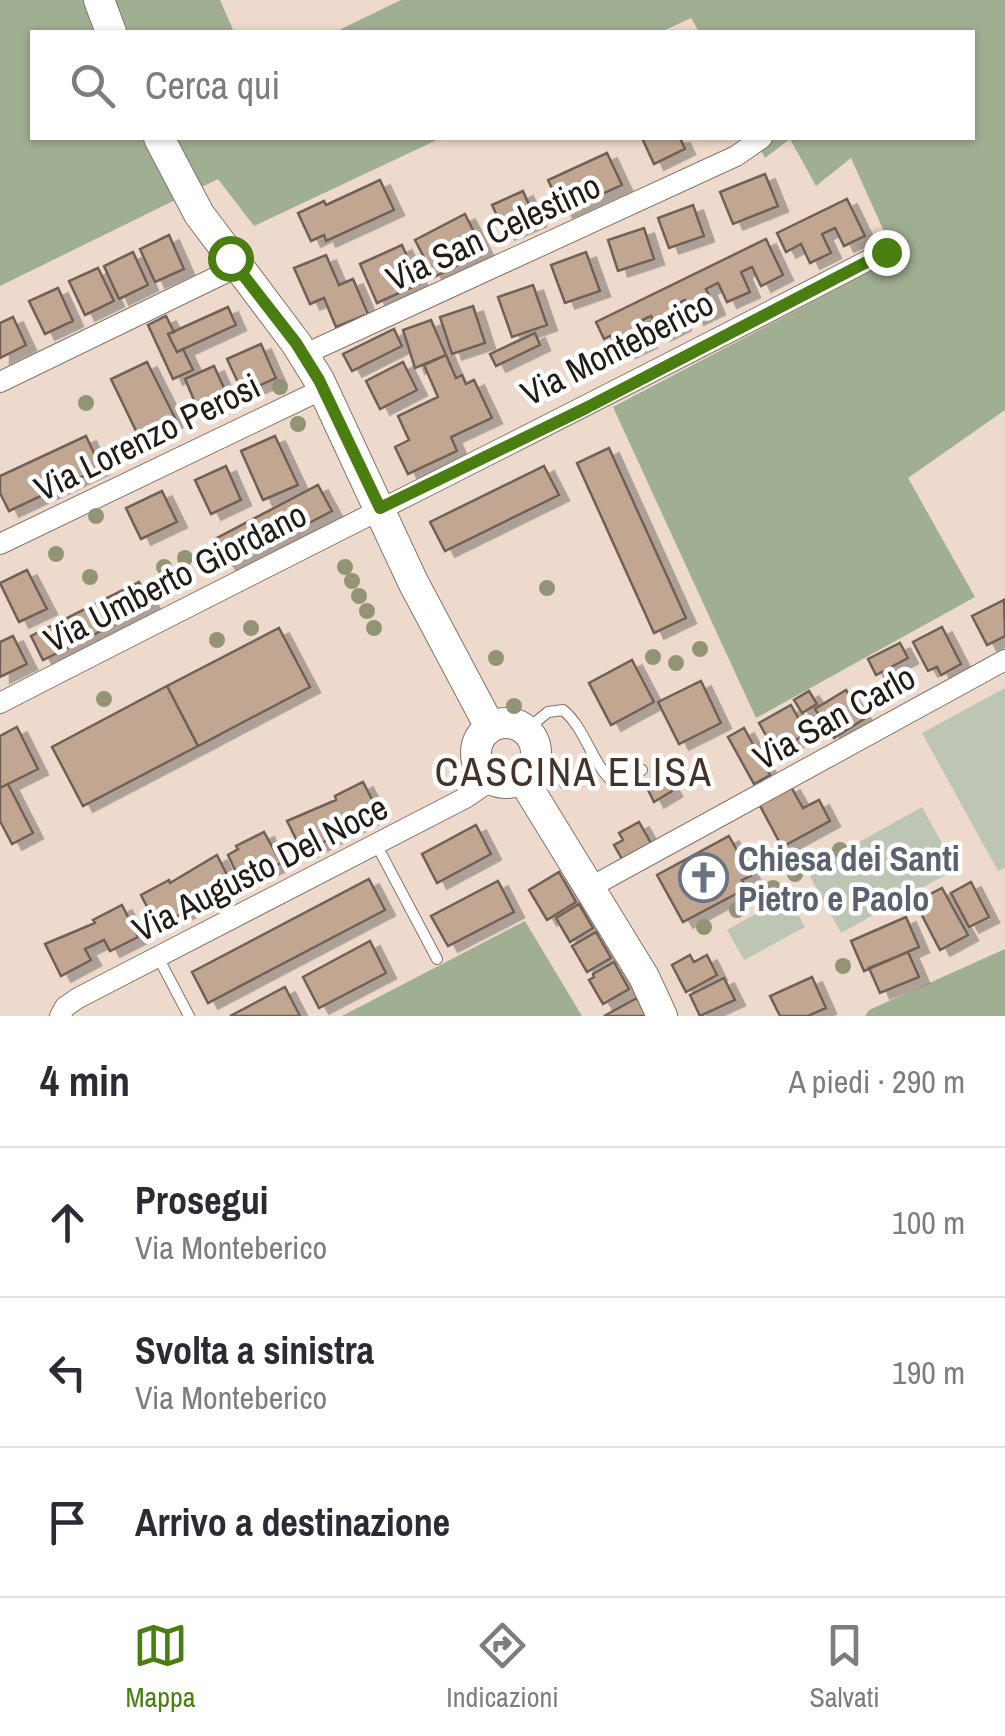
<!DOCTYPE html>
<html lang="it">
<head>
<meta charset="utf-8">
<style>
  body { margin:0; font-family:"Archivo Narrow",sans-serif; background:#f7f7f7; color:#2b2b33 }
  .stop { position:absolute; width:30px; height:30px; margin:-22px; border:8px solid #4a7e10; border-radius:50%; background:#fff }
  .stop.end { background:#4a7e10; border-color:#fff; box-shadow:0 2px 10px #0008 }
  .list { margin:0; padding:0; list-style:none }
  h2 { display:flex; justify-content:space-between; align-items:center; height:130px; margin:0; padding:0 40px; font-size:42px }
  h2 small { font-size:32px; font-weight:400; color:#7c7c81 }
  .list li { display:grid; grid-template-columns:65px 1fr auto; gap:30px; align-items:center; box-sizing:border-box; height:150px; padding:0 40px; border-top:2px solid #e1e1e2 }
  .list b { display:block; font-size:38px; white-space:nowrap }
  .list p { margin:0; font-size:32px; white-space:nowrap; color:#7c7c81 }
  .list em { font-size:32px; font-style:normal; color:#7c7c81 }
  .icon { flex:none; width:55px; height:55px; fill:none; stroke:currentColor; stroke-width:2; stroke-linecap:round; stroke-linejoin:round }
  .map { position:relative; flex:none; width:1005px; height:1016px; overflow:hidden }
  .search { position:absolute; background:#fff; box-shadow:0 2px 8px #0004; left:30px; right:30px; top:30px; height:110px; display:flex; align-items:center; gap:25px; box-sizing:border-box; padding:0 35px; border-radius:0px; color:#7c7c81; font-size:38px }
  .sheet { height:580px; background:#fff }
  nav { display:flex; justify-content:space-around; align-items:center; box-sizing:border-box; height:140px; border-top:2px solid #e1e1e2; background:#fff; font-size:28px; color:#7c7c81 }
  nav a { display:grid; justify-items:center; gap:5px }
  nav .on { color:#4a7e10 }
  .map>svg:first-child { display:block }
  .green { fill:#bdc6b4 }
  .forest { fill:#a0ae92 }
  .building { fill:#c1a792; stroke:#706054; stroke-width:2.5; filter:url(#shadow) }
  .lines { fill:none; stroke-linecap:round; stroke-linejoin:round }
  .lane-casing { stroke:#857568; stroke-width:12 }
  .street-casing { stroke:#857568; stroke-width:22 }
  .secondary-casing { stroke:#857568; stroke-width:32 }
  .lane { stroke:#fff; stroke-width:10 }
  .street { stroke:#fff; stroke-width:20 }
  .secondary { stroke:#fff; stroke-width:30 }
  .tree { fill:#929475 }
  .route { stroke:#4a7e10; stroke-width:12 }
  .labels { text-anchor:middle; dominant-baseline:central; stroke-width:9; stroke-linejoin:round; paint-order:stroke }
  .street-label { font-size:35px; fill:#221c16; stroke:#fff }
  .worship-label { font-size:35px; font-weight:bold; fill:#5b616d; stroke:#fff; text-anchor:start }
  .quarter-label { font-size:40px; letter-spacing:2.5px; fill:#423429; stroke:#fff }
</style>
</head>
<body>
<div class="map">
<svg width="1005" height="1016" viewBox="0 0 1005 1016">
  <defs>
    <filter id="shadow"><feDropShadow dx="10" dy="5.5" stdDeviation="0" flood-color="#0004"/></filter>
  </defs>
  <rect width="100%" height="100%" fill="#eddacc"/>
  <path class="green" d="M1005,688V868L998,871L922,733Z
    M922,807L956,869L841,933L807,871Z
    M788,896L805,927L744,960L727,930Z"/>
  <path class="forest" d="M0,0H220L234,32H32V138H441L254,226L218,179L0,286Z
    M401,0H1005V410L908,478L975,597L756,718L613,407L896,258L851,158L816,186L790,139L765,158L754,138H972V32H699L691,18L661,32H335Z
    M525,921L582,1016H342Z
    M1005,949V1016H865L869,1010Z"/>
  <path class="building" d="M642,138H680L685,149L654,164Z
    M607,153L622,185L563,212L548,180Z
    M765,174L778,206L733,224L720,192Z
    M380,180L394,210L326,241L324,235L311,241L298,213L324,201L326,205Z
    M523,191L536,221L505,234L492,205Z
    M847,199L865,236L844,246L835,228L822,234L831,253L810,263L801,244L786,252L777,233Z
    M693,205L704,236L669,248L658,218Z
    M465,214L484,252L434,277L415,240Z
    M644,228L654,259L618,271L608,240Z
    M169,235L184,269L155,282L140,249Z
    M766,239L783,275L761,286L752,267L741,272L750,292L727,302L718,283L706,289L715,309L694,319L685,300L672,306L681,325L660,335L651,316L638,322L647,342L626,352L616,333L604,339L596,322Z
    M402,245L419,284L377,303L360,264Z
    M133,252L148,285L119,299L104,266Z
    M586,252L600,291L565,303L551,265Z
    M326,255L339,285L353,279L368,314L336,327L324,298L310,304L294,268Z
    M98,268L114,301L85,315L69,281Z
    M533,285L547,325L512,337L498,297Z
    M58,288L73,321L45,334L29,301Z
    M473,306L485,343L452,354L440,317Z
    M228,307L236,325L177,352L168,334Z
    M166,316L174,332L168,334L177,352L183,349L193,370L173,379L148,325Z
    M13,317L26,345L0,358V323Z
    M431,320L446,355L415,368L403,330Z
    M394,329L402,346L352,371L343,354Z
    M535,333L540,345L496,366L490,354Z
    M261,344L276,378L243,393L227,359Z
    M446,355L456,378L462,375L466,384L474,380L492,418L451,437L457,451L408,474L395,447L409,440L398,416L438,397L424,365Z
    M147,362L176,420L139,437L111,379Z
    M403,362L417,390L380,409L366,381Z
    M214,366L230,401L200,414L185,379Z
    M86,436L101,468L9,511L0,493V476Z
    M275,436L298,485L263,500L241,451Z
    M609,448L686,618L654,633L577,463Z
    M226,466L241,500L211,514L195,480Z
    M544,466L559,495L445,551L430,522Z
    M318,485L332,511L227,566L213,540Z
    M162,491L177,522L141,539L126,508Z
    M27,570L47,609L19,622L0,583Z
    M139,582L151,606L43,660L31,636Z
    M1004,600L1005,636L987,645L972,616Z
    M942,627L961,664L941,675L937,667L928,671L913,642Z
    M279,628L310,687L198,746L167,686Z
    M13,636L27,664L0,677V642Z
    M900,643L908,658L876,675L868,659Z
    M632,660L654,702L611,725L589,683Z
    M701,681L721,723L679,744L658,702Z
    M167,686L198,746L83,806L52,747Z
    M846,690L864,719L834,738L815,709Z
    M809,691L817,704L802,713L794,700Z
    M791,705L807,734L775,751L759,723Z
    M17,727L38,769L0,788V736Z
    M744,728L770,775L754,784L728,737Z
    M663,774L672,791L654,802L645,784Z
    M363,782L379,813L351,828L346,816L327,826L333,837L303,853L287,821L336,800L335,796Z
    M8,784L33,833L12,844L0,821V788Z
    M790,785L803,808L819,800L830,821L782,847L758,802Z
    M639,822L651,843L622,859L614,845L623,840L619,833Z
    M476,825L491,854L437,883L422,854Z
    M264,832L281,863L253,877L247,866L236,872L228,855L238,849L236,846Z
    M729,836L751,876L742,880L747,888L683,922L657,875Z
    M217,855L233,887L206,901L200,890L181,900L187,911L157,926L141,895L169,880L170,883Z
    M559,872L576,902L547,920L529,890Z
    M369,879L385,910L208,1003L192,972Z
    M498,881L514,912L448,946L431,916Z
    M971,882L989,917L969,927L951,893Z
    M942,888L968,935L940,950L915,902Z
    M579,904L593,928L570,942L556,918Z
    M122,905L138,937L110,951L104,940L85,949L91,960L61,976L45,944L95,923L93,920Z
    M906,917L919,947L864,971L851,941Z
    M596,932L611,958L587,972L572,946Z
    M370,941L386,973L319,1008L303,977Z
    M908,952L919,977L880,993L869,968Z
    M690,955L694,962L707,955L717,975L686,992L672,965Z
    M614,962L629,989L603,1004L589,980L594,977L593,974Z
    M812,977L826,1008L808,1016H780L770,996Z
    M724,978L735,1000L700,1016L690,995Z
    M285,987L300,1016H230Z
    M637,998L646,1016H604Z"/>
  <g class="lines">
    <defs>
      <path id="lane" d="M526,730L548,712L563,710C586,729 591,763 614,783L642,770
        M376,844L437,959
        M158,957L189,1016"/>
      <path id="street" d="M303,355L736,156L762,138
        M0,382L237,267
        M0,544L323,389
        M0,703C295,551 592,405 886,251
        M589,888L1005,660
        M60,1016L65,1007L78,998L467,797L492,780"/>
      <path id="secondary" d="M99,0L111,32
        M159,138L199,214L296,343L319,380L413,582L490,727
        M476 753a30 30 0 1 1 60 0a30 30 0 1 1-60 0Z
        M522,778L644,977L662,1016"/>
    </defs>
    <use href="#lane" class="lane-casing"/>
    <use href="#street" class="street-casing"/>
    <use href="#secondary" class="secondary-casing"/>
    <use href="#lane" class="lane"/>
    <use href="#street" class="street"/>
    <use href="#secondary" class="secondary"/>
  </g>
  <g class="tree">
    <circle cx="280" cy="387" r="8"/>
    <circle cx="86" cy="403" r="8"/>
    <circle cx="298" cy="424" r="8"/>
    <circle cx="96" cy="516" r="8"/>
    <circle cx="56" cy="554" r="8"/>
    <circle cx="185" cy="558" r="8"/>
    <circle cx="164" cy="567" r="8"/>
    <circle cx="345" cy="567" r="8"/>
    <circle cx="90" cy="577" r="8"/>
    <circle cx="352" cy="581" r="8"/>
    <circle cx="547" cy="588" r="8"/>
    <circle cx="359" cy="596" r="8"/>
    <circle cx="367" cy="611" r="8"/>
    <circle cx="251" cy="628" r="8"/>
    <circle cx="374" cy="628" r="8"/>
    <circle cx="217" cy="640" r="8"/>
    <circle cx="700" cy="649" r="8"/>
    <circle cx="653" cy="657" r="8"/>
    <circle cx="496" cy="658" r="8"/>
    <circle cx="676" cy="663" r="8"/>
    <circle cx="104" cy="699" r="8"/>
    <circle cx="514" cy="706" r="8"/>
    <circle cx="567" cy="783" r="8"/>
    <circle cx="840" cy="850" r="8"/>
    <circle cx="820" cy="859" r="8"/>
    <circle cx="795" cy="874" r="8"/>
    <circle cx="773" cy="888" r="8"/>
    <circle cx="737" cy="910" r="8"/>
    <circle cx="704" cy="927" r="8"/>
    <circle cx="843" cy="966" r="8"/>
  </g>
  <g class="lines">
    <path class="route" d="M230,258L296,343L319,380L380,508L586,408L886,252"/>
  </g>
  <defs>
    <symbol id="church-ring" viewBox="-11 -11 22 22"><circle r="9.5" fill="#fff" stroke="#6b7280" stroke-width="1.5"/><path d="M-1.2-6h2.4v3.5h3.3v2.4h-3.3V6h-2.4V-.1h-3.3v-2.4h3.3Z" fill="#6b7280"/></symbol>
  </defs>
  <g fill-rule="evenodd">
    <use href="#church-ring" x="676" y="850" width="55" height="55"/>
  </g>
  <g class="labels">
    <g class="street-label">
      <text transform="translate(493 232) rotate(-25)">Via San Celestino</text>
      <text transform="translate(617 348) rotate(-27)">Via Monteberico</text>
      <text transform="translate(147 437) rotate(-26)">Via Lorenzo Perosi</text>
      <text transform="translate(175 577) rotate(-27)">Via Umberto Giordano</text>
      <text transform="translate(834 717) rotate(-29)">Via San Carlo</text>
      <text transform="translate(260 868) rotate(-27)">Via Augusto Del Noce</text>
    </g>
    <g class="worship-label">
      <text x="738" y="858">Chiesa dei Santi<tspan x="738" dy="40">Pietro e Paolo</tspan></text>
    </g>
    <g class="quarter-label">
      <text x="574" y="771">CASCINA ELISA</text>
    </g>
  </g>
</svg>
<div class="stop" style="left:230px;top:258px"></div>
<div class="stop end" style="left:886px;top:252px"></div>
<div class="search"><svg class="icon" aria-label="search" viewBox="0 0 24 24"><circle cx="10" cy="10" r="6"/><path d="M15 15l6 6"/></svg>Cerca qui</div>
</div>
<section class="sheet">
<h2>4 min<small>A piedi · 290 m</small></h2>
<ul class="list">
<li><svg class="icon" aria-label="ahead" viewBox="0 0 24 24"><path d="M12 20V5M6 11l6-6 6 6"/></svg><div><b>Prosegui</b><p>Via Monteberico</p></div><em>100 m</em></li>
<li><svg class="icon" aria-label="left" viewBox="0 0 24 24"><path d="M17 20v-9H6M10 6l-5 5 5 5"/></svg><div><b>Svolta a sinistra</b><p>Via Monteberico</p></div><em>190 m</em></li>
<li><svg class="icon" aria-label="arrive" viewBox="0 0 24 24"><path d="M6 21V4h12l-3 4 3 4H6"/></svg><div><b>Arrivo a destinazione</b></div></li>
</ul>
</section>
<nav>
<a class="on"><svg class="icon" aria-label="map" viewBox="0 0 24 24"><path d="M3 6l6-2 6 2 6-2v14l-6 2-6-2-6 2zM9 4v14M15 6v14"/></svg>Mappa</a>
<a><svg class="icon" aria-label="directions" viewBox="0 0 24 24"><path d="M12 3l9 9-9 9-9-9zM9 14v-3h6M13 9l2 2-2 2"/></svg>Indicazioni</a>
<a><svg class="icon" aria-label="saved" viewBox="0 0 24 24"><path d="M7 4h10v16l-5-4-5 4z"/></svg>Salvati</a>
</nav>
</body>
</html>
